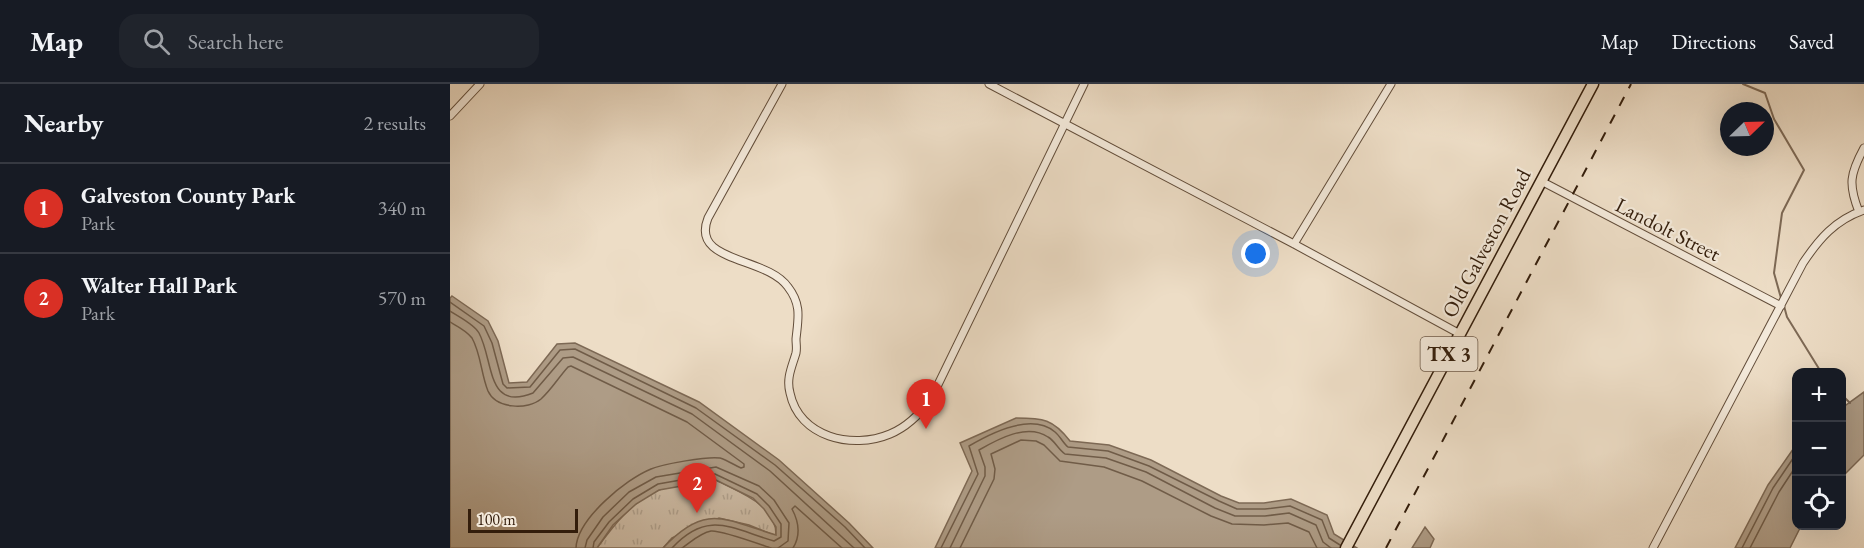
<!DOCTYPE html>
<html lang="en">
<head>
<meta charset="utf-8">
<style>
  body { margin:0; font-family:"EB Garamond",serif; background:#20242c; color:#f1f3f6 }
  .controls { position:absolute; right:18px; bottom:18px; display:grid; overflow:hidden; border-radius:12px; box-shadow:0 6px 24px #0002 }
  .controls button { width:54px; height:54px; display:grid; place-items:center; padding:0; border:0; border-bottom:2px solid #363941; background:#171b24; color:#f1f3f6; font:30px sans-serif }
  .compass { position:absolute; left:1270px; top:18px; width:54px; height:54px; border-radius:50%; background:#171b24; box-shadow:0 6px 24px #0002; rotate:67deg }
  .scale { position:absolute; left:18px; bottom:15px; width:110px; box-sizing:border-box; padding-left:6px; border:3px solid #331d0b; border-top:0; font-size:16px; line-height:21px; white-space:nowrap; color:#331d0b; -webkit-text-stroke:4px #f3e9da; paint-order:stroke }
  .you { position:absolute; left:806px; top:170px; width:21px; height:21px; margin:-15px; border:4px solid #fff; border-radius:50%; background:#1a73e8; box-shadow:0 0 0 9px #1a73e833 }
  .badge { display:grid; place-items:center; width:39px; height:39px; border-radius:50%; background:#d93025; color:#fff; font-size:20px; font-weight:700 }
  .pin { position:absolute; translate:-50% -50px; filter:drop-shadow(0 2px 3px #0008) }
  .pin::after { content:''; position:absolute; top:32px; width:21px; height:18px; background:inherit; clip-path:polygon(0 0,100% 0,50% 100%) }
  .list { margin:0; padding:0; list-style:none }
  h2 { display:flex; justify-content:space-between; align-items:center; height:78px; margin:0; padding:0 24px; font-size:26px }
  h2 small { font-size:20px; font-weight:400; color:#9ea1a6 }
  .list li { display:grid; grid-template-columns:39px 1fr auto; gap:18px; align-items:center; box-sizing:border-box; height:90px; padding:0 24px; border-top:2px solid #363941 }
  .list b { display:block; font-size:22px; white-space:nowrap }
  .list p { margin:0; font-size:20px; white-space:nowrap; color:#9ea1a6 }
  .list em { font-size:20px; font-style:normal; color:#9ea1a6 }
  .icon { flex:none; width:33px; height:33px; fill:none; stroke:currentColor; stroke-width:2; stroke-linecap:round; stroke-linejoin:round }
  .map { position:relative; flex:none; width:1414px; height:464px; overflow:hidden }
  header { display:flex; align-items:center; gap:36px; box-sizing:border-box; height:84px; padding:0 30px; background:#171b24; border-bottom:2px solid #363941 }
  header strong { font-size:28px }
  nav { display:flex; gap:33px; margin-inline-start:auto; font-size:21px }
  .search { width:420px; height:54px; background:#20242c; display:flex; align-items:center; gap:15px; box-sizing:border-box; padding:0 21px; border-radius:18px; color:#9ea1a6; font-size:22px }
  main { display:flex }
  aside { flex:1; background:#171b24 }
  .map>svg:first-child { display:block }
  .park { fill:url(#park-tufts); stroke:#806c58; stroke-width:1.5 }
  .water { fill:#ae9c86; stroke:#7d6955; stroke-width:1.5 }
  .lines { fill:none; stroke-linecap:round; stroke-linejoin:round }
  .shore { stroke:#705c48; stroke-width:1.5 }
  .stream { stroke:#7d6955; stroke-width:2 }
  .street-casing { stroke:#624d3a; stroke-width:9 }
  .primary-casing { stroke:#331d0b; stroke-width:13 }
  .street { stroke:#f3e9da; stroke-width:7 }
  .primary { stroke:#edddc6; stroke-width:10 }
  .rail { stroke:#331d0b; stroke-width:2; stroke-dasharray:10 10; stroke-linecap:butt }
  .labels { text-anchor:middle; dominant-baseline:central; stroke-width:4.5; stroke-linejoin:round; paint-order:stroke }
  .shield { fill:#f3e9da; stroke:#6d5a49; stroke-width:1.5 }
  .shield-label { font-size:20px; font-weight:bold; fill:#331d0b }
  .street-label { font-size:21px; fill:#331d0b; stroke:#f3e9da }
</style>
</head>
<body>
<header>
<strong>Map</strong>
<div class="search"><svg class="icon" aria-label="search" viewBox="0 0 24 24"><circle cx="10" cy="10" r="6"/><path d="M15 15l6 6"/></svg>Search here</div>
<nav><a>Map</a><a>Directions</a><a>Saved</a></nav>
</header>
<main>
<aside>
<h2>Nearby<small>2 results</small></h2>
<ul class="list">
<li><span class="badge">1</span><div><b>Galveston County Park</b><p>Park</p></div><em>340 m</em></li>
<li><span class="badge">2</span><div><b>Walter Hall Park</b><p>Park</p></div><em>570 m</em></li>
</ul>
</aside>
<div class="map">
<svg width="1414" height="464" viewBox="0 0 1414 464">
  <defs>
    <pattern id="park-tufts" width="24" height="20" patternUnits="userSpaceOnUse" patternTransform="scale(1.5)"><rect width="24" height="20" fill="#cdbca6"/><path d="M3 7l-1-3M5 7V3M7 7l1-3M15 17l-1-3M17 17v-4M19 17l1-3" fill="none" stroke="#b0a18e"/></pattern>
  </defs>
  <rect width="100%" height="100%" fill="#edddc6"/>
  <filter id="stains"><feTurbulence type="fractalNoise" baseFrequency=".00333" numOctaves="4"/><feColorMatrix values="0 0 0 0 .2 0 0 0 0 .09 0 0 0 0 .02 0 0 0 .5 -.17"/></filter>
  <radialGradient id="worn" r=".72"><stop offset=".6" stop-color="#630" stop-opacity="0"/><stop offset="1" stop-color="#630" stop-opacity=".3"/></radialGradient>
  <path class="park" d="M266,396C288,408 327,420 326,452L299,441L269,434L222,454L213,464H147C164,441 182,417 209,406C226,399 248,399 266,396Z"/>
  <path class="water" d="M2,212L38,237L48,257L59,299L77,298L107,260L125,259L249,318L329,376L399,439L423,464H213C256,418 275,436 326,451V443L314,425L303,414L266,396L209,406L186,420L163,441L147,464H0V214Z
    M1414,308V371L1392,393V324Z
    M566,334C593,334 603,335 620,357L659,361L701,376L771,412L789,419H814L841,415L877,431L884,450L907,464H485L522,387L510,359Z
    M1346,361V442H1351L1340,464H1285L1318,401Z
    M975,443L984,455L980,464H962Z"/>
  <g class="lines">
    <path class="shore" d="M0,218L34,242L42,259L53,300L57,304L80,303L110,266L125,265L246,324L325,381L395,443L415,464
      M0,227C9,233 24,240 29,249C44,277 36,328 83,309L113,274L123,273L242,330L320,387L404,464
      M0,238C7,242 17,247 22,254C31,270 31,290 38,307C46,325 78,326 91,315C101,306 109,293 118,283L121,282L237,338L294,380V383L291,384C284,381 277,376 270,374C258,372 213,380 201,385C176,395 127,435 126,464
      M135,464L137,456L153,433L179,408L206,393L266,383L309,402L324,416L339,439L338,457L328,464
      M143,464L144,458L159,438L183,415L208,400L265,390L307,410L319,422L331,440V453L324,457C282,445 258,425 222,464
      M232,464C241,458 250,449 261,447C271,446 309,460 321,464
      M343,464C351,451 349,438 342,425L345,422L392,464
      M491,464L528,390L519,362C541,349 581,328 605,348C610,352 613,359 618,363L658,367L699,382L769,417L787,425H815L840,422L872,436L879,454L890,461
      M500,464L535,392V383L529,366C548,355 577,339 598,353C605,357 608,365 615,370L656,374L696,388L765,424L785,432H815L839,429L866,441L873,458L881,464
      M510,464L544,395L545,385L541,370L571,356L586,357L594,361L610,377L654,383L692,397L761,432L782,440L814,441L838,439L859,448L867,464
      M1292,464L1323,404L1346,370
      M1300,464L1329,408L1346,382"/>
    <path class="stream" d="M1293,0L1315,9L1324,35L1354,86L1332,129L1324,189L1331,214
      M1334,222L1337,233L1371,288
      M1392,311L1400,319"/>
    <defs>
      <path id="street" d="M332,0L258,134C240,179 316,172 338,203C352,221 348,235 346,255C346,260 347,264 346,269C342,283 336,294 340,309C349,353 402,366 440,350C457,343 470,330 481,315L634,0
        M539,0L844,160L1010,250
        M0,32L30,0
        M1091,97L1331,222
        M1409,128C1398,100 1400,90 1414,64
        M844,160L941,0
        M1203,464L1353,179C1369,155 1385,136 1414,126"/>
      <path id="primary" d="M896,464L1143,0"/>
    </defs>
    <use href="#street" class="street-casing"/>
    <use href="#primary" class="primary-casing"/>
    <use href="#street" class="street"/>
    <use href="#primary" class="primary"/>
    <path class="rail" d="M936,464L1181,0"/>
  </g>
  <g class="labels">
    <rect class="shield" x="970.5" y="253" width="57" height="34" rx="4.5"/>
    <g class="shield-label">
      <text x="999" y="270">TX 3</text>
    </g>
    <g class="street-label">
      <text transform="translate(1218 145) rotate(27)">Landolt Street</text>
      <text transform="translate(1036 159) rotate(-62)">Old Galveston Road</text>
    </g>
  </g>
  <rect width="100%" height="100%" filter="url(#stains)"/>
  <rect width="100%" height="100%" fill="url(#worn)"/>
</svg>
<div class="controls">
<button>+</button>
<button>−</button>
<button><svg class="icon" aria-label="locate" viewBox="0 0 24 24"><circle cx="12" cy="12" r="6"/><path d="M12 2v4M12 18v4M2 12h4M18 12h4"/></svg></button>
</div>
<svg class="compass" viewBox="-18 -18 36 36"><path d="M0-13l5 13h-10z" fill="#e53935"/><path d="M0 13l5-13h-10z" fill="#9ea1a6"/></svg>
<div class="scale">100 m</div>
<div class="you"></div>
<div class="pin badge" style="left:476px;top:345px">1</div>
<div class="pin badge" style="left:247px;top:429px">2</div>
</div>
</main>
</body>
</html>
